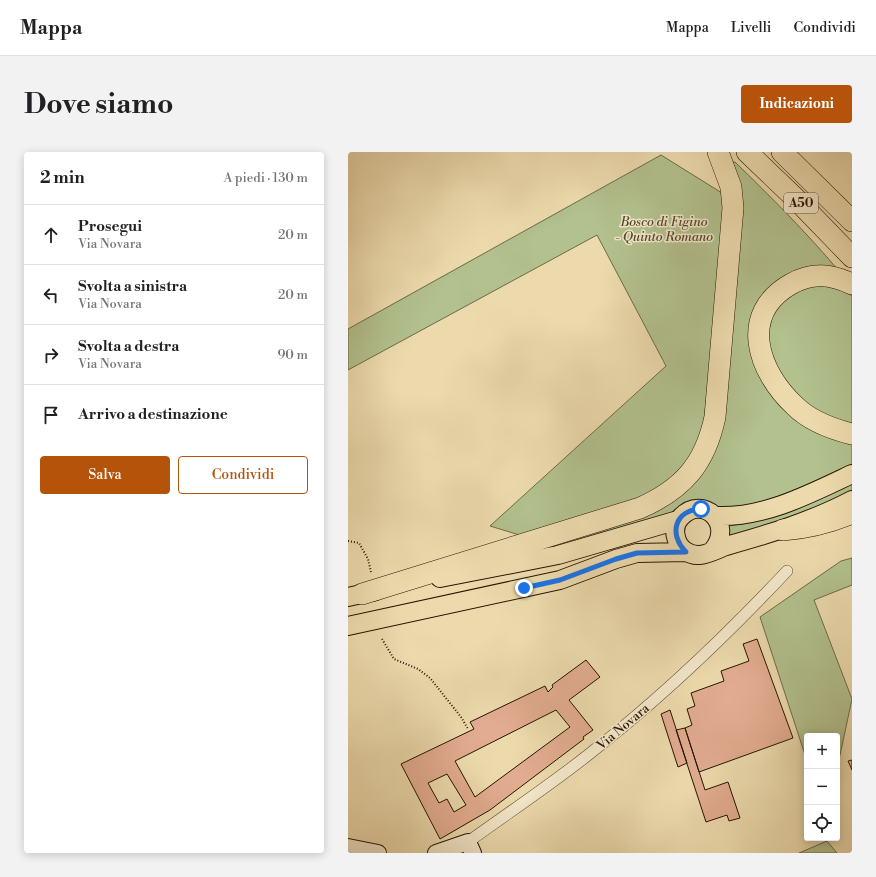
<!DOCTYPE html>
<html lang="it">
<head>
<meta charset="utf-8">
<style>
  body { margin:0; font-family:"Libre Bodoni",serif; background:#f2f2f2; color:#202124 }
  .controls { position:absolute; right:12px; bottom:12px; display:grid; overflow:hidden; border-radius:4px; box-shadow:0 2px 10px #0003 }
  .controls button { width:36px; height:36px; display:grid; place-items:center; padding:0; border:0; border-bottom:1px solid #e0e0e0; background:#fff; color:#202124; font:20px sans-serif }
  .stop { position:absolute; width:12px; height:12px; margin:-9px; border:3px solid #1a73e8; border-radius:50%; background:#fff }
  .stop.end { background:#1a73e8; border-color:#fff; box-shadow:0 1px 4px #0008 }
  .list { margin:0; padding:0; list-style:none }
  h2 { display:flex; justify-content:space-between; align-items:center; height:52px; margin:0; padding:0 16px; font-size:17px }
  h2 small { font-size:13px; font-weight:400; color:#757577 }
  .list li { display:grid; grid-template-columns:26px 1fr auto; gap:12px; align-items:center; box-sizing:border-box; height:60px; padding:0 16px; border-top:1px solid #e0e0e0 }
  .list b { display:block; font-size:15px; white-space:nowrap }
  .list p { margin:0; font-size:13px; white-space:nowrap; color:#757577 }
  .list em { font-size:13px; font-style:normal; color:#757577 }
  .actions { display:flex; gap:8px; padding:12px 16px }
  .actions a { flex:1; padding:9px 0; border:1px solid #b45309; border-radius:4px; text-align:center; font-size:14px; color:#b45309 }
  .actions .main { background:#b45309; color:#fff }
  .icon { flex:none; width:22px; height:22px; fill:none; stroke:currentColor; stroke-width:2; stroke-linecap:round; stroke-linejoin:round }
  .map { position:relative; flex:none; width:504px; height:701px; overflow:hidden; border-radius:4px }
  header { display:flex; align-items:center; gap:24px; box-sizing:border-box; height:56px; padding:0 20px; background:#fff; border-bottom:1px solid #e0e0e0 }
  header strong { font-size:19px }
  nav { display:flex; gap:22px; margin-inline-start:auto; font-size:14px }
  .intro { display:flex; align-items:center; justify-content:space-between; box-sizing:border-box; height:96px; padding:0 24px }
  h1 { margin:0; font-size:28px }
  .button { padding:10px 18px; border-radius:4px; background:#b45309; color:#fff; font-size:14px; font-weight:700 }
  main { display:flex; gap:24px; padding:0 24px }
  aside { flex:1; background:#fff; border-radius:4px; box-shadow:0 2px 10px #0003 }
  .map>svg:first-child { display:block }
  .green { fill:#b2c18e; stroke:#6c6a47 }
  .building { fill:#e2ac90; stroke:#271400; fill-rule:evenodd }
  .lines { fill:none; stroke-linecap:round; stroke-linejoin:round }
  .street-casing { stroke:#58462b; stroke-width:12 }
  .secondary-casing { stroke:#271400; stroke-width:18 }
  .primary-casing { stroke:#271400; stroke-width:20 }
  .highway-casing { stroke:#271400; stroke-width:22 }
  .path { stroke:#271400; stroke-width:2; stroke-dasharray:1 2; stroke-linecap:butt }
  .street { stroke:#f3e7ca; stroke-width:11 }
  .secondary { stroke:#f3e7ca; stroke-width:16 }
  .primary { stroke:#ecdaad; stroke-width:18 }
  .highway { stroke:#ecdaad; stroke-width:21 }
  .route { stroke:#1a73e8; stroke-width:5 }
  .labels { text-anchor:middle; dominant-baseline:central; stroke-width:3; stroke-linejoin:round; paint-order:stroke }
  .shield { fill:#f3e7ca; stroke:#64533d; stroke-width:1 }
  .shield-label { font-size:12px; font-weight:bold; fill:#271400 }
  .park-label { font-size:13px; font-style:italic; fill:#51482b; stroke:#f3e7ca }
  .street-label { font-size:13px; fill:#271400; stroke:#f3e7ca }
</style>
</head>
<body>
<header>
<strong>Mappa</strong>
<nav><a>Mappa</a><a>Livelli</a><a>Condividi</a></nav>
</header>
<div class="intro"><h1>Dove siamo</h1><a class="button">Indicazioni</a></div>
<main>
<aside>
<h2>2 min<small>A piedi · 130 m</small></h2>
<ul class="list">
<li><svg class="icon" aria-label="ahead" viewBox="0 0 24 24"><path d="M12 20V5M6 11l6-6 6 6"/></svg><div><b>Prosegui</b><p>Via Novara</p></div><em>20 m</em></li>
<li><svg class="icon" aria-label="left" viewBox="0 0 24 24"><path d="M17 20v-9H6M10 6l-5 5 5 5"/></svg><div><b>Svolta a sinistra</b><p>Via Novara</p></div><em>20 m</em></li>
<li><svg class="icon" aria-label="right" viewBox="0 0 24 24"><path d="M7 20v-9h11M14 6l5 5-5 5"/></svg><div><b>Svolta a destra</b><p>Via Novara</p></div><em>90 m</em></li>
<li><svg class="icon" aria-label="arrive" viewBox="0 0 24 24"><path d="M6 21V4h12l-3 4 3 4H6"/></svg><div><b>Arrivo a destinazione</b></div></li>
</ul>
<div class="actions"><a class="main">Salva</a><a>Condividi</a></div>
</aside>
<div class="map">
<svg width="504" height="701" viewBox="0 0 504 701">
  <rect width="100%" height="100%" fill="#ecdaad"/>
  <filter id="stains"><feTurbulence type="fractalNoise" baseFrequency=".005" numOctaves="4"/><feColorMatrix values="0 0 0 0 .2 0 0 0 0 .09 0 0 0 0 .02 0 0 0 .5 -.17"/></filter>
  <radialGradient id="worn" r=".72"><stop offset=".6" stop-color="#630" stop-opacity="0"/><stop offset="1" stop-color="#630" stop-opacity=".3"/></radialGradient>
  <path class="green" d="M313,3L382,46L353,294L310,340L178,385L142,374L318,214L249,83L0,218V177Z
    M385,10H387C423,45 458,80 490,118L433,131L411,216L504,289V313L451,337L411,351L380,357L335,352L310,370L190,399L285,364L357,309Z
    M469,132L495,138L504,144V277L463,260L432,229L416,182L418,171L435,146Z
    M504,330V344L477,356L378,385L377,374C422,371 464,347 504,330Z
    M504,406V433L466,448L504,547L489,617V584H459V609L412,465L493,409Z
    M479,689L489,701H451Z"/>
  <path class="building" d="M409,487L445,586L351,620L337,576L344,573L339,557L347,554L343,541L376,529L373,519L401,509L395,492Z
    M238,508L252,525L221,548L245,578L235,585L236,587L142,658L92,687L53,612L126,577L122,570L197,534L200,540L205,535L204,533ZM208,558L222,575L127,645L107,609ZM99,622L118,653L106,660L99,647L91,651L80,631Z
    M322,558L339,611L330,615L313,562Z
    M337,576L357,638L380,630L392,666L381,669L379,663L358,670L328,578Z
    M504,608V618L500,609Z"/>
  <g class="lines">
    <defs>
      <path id="street" d="M120,690C160,661 201,634 240,603C312,547 377,485 439,419"/>
      <path id="secondary" d="M0,695L30,701
        M88,701L120,690L125,701"/>
      <path id="primary" d="M368,364C416,366 462,342 504,322
        M365,398C387,371 354,342 333,365C328,370 326,378 328,385C330,396 341,404 352,403C361,402 370,397 378,394C421,382 464,369 504,348
        M92,426L210,403L330,368
        M0,445L28,439
        M0,474L212,428L268,407L289,401L338,400"/>
      <path id="highway" d="M399,0L446,45L504,105
        M434,0L504,69
        M504,132C483,122 464,120 443,132C390,162 410,220 447,254C462,269 484,277 504,282
        M435,378C459,376 481,371 504,361
        M14,442L292,356C335,337 357,312 367,265L385,56L383,35L370,0"/>
    </defs>
    <use href="#street" class="street-casing"/>
    <use href="#secondary" class="secondary-casing"/>
    <use href="#primary" class="primary-casing"/>
    <use href="#highway" class="highway-casing"/>
    <path class="path" d="M0,389L11,391L20,407L23,420
      M34,487L46,507L70,517L82,526L113,565L120,577"/>
    <use href="#street" class="street"/>
    <use href="#secondary" class="secondary"/>
    <use href="#primary" class="primary"/>
    <use href="#highway" class="highway"/>
  </g>
  <g class="lines">
    <path class="route" d="M176,436L212,428L268,407L289,401L338,400C320,382 327,358 353,357"/>
  </g>
  <g class="labels">
    <rect class="shield" x="436" y="41" width="34" height="20" rx="3"/>
    <g class="shield-label">
      <text x="453" y="51">A50</text>
    </g>
    <g class="park-label">
      <text x="316" y="70">Bosco di Figino<tspan x="316" dy="15">- Quinto Romano</tspan></text>
    </g>
    <g class="street-label">
      <text transform="translate(275 575) rotate(-40)">Via Novara</text>
    </g>
  </g>
  <rect width="100%" height="100%" filter="url(#stains)"/>
  <rect width="100%" height="100%" fill="url(#worn)"/>
</svg>
<div class="controls">
<button>+</button>
<button>−</button>
<button><svg class="icon" aria-label="locate" viewBox="0 0 24 24"><circle cx="12" cy="12" r="6"/><path d="M12 2v4M12 18v4M2 12h4M18 12h4"/></svg></button>
</div>
<div class="stop" style="left:353px;top:357px"></div>
<div class="stop end" style="left:176px;top:436px"></div>
</div>
</main>
</body>
</html>
